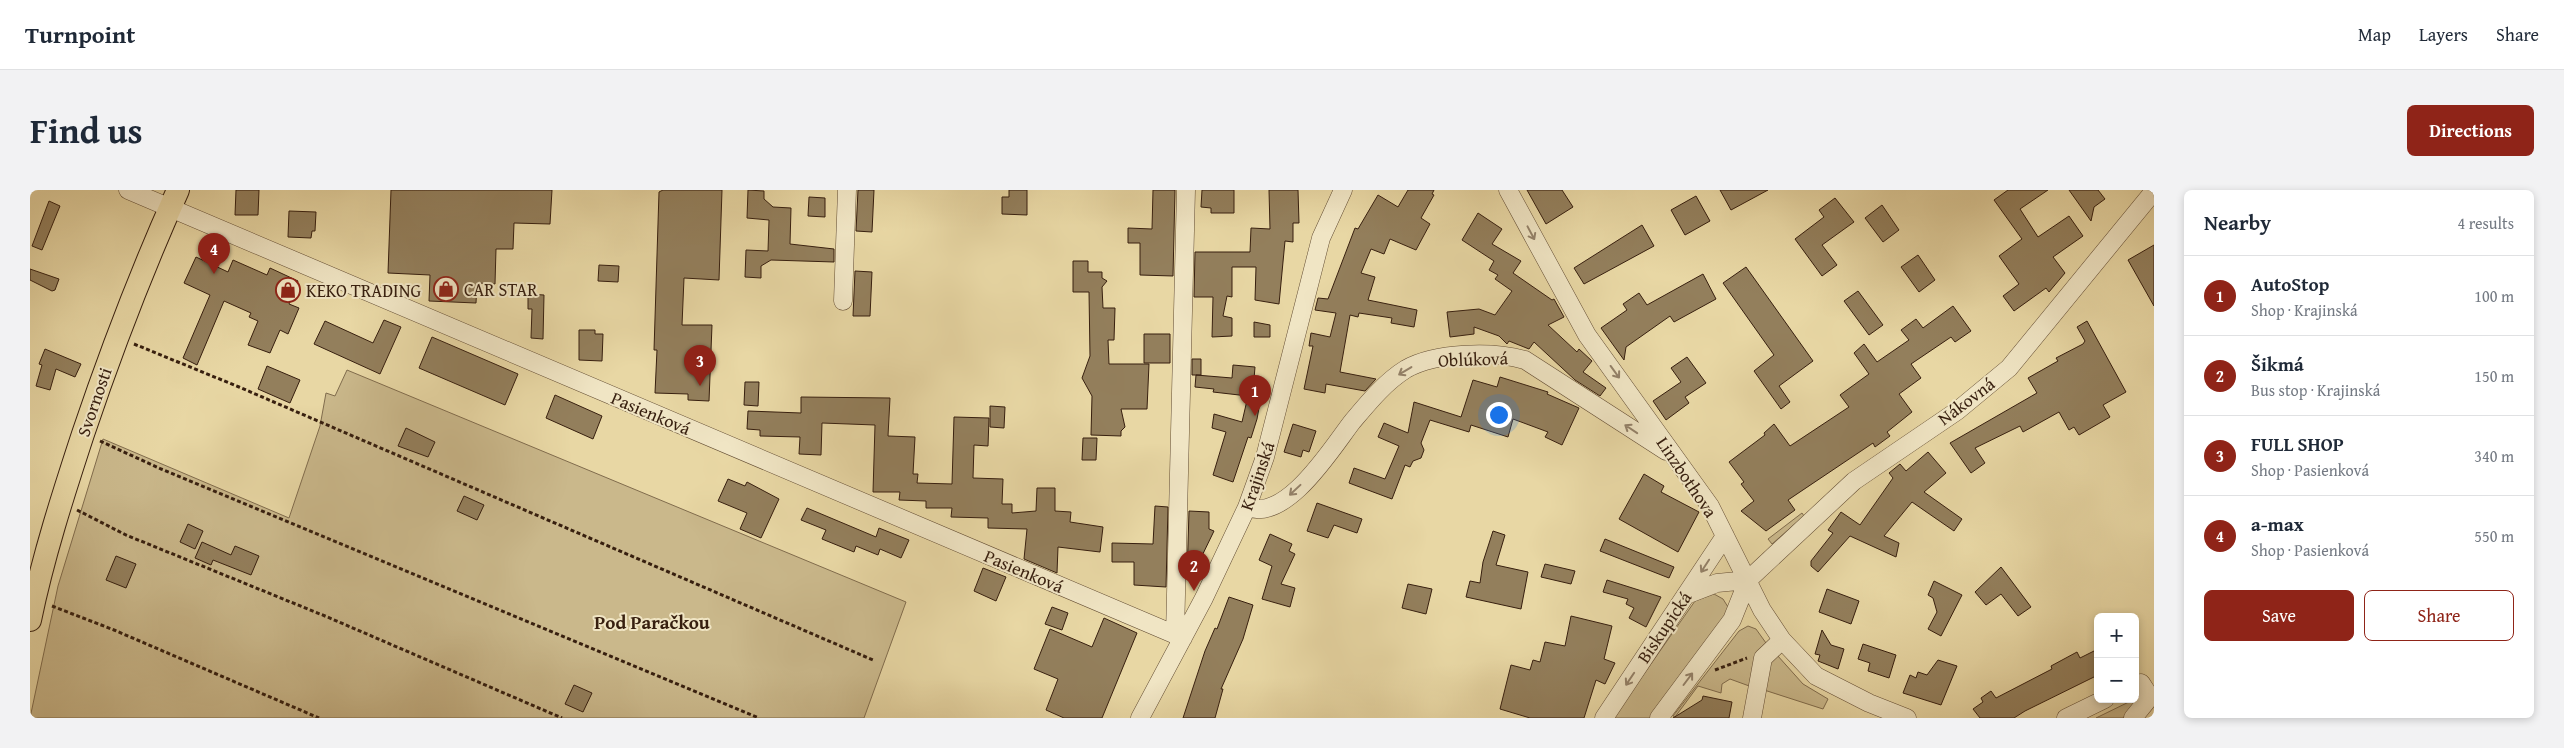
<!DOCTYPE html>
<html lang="en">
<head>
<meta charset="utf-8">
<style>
  body { margin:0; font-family:"Gentium Book Plus",serif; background:#f2f2f3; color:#1f2937 }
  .controls { position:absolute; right:15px; bottom:15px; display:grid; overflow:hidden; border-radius:8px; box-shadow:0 2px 8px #0003 }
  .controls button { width:45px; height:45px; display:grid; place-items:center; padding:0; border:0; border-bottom:1px solid #e0e1e3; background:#fff; color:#1f2937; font:25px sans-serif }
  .you { position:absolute; left:1468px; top:224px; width:18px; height:18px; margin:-12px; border:4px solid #fff; border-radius:50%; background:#1a73e8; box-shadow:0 0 0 8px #1a73e833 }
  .badge { display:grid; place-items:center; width:32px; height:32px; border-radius:50%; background:#8f2418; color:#fff; font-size:16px; font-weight:700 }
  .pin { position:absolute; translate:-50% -41px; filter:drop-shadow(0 1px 2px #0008) }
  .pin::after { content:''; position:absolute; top:26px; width:18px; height:15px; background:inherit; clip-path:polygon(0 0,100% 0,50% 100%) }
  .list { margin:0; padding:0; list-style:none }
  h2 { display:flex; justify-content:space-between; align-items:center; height:65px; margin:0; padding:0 20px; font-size:21px }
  h2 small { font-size:16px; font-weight:400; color:#747a83 }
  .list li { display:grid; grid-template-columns:32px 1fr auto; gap:15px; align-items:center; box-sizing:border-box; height:80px; padding:0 20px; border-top:1px solid #e0e1e3 }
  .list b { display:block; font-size:19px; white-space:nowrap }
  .list p { margin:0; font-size:16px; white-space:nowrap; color:#747a83 }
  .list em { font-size:16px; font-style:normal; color:#747a83 }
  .actions { display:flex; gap:10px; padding:15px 20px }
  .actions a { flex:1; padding:11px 0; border:1px solid #8f2418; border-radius:8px; text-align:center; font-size:18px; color:#8f2418 }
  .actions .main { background:#8f2418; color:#fff }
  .map { position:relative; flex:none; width:2124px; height:528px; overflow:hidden; border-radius:8px }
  header { display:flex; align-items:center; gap:30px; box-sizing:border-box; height:70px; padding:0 25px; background:#fff; border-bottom:1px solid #e0e1e3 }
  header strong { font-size:24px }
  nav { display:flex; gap:28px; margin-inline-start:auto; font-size:18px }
  .intro { display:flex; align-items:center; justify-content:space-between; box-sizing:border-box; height:120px; padding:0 30px }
  h1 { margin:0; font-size:35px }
  .button { padding:12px 22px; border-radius:8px; background:#8f2418; color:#fff; font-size:18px; font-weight:700 }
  main { display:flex; gap:30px; padding:0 30px }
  aside { flex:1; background:#fff; border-radius:8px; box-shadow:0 2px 8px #0003 }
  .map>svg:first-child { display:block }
  .green { fill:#cab88b; stroke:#806c4d }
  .building { fill:#937f5c; stroke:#371f0f }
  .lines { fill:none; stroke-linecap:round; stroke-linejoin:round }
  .minor-casing { stroke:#634d34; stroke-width:19 }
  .major-casing { stroke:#371f0f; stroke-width:24 }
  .path { stroke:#371f0f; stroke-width:3; stroke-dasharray:4 2.5; stroke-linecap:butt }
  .minor { stroke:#f0e5c4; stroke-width:18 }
  .major { stroke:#e8d7a4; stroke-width:22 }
  .oneway { stroke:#94826a }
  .labels { text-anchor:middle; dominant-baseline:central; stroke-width:4; stroke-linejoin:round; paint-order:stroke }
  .poi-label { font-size:18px; fill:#371f0f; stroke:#f0e5c4; text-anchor:start }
  .street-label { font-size:18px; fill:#371f0f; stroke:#f0e5c4 }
  .neighbourhood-label { font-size:19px; font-weight:bold; fill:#371f0f; stroke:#f0e5c4 }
</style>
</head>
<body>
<header>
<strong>Turnpoint</strong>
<nav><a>Map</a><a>Layers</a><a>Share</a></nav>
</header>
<div class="intro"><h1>Find us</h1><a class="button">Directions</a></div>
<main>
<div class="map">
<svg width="2124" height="528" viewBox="0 0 2124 528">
  <rect width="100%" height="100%" fill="#e8d7a4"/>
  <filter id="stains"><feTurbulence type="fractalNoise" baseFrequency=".004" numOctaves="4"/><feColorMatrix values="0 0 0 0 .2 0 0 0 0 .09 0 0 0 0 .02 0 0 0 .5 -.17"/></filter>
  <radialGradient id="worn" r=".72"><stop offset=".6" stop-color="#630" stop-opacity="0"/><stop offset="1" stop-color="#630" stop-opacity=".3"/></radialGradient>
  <path class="green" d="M317,180L876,412L834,528H0L28,396L73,249L259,328L290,236L296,203L305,206Z
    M1772,323L1774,326L1742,354L1738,349Z
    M1684,404L1693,409L1698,417L1697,424L1621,528H1583L1665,411Z
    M1718,436L1726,439L1736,453L1722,497L1700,489L1692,494L1691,503L1668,496L1645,527L1643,526L1709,441Z
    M1747,465L1773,494L1798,509L1793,519L1731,499L1736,474Z
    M2111,506L2093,528H2066L2105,509Z"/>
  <path class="building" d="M206,0H229L228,25H205Z
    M361,0H522L520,34L484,33L483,59H466L465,94L447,93L446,113L399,111L400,85L358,83Z
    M633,0H692L689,90L654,88L652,135H682L679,211L658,210V204L625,203L627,160H624L629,2Z
    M718,0L734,1V9L743,17L761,18L760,54L804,59V72L741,70L731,76V88L715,87L716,60L738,61L739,30L717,28Z
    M828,0H844L842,42L826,41Z
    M979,0H997V25L972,24V7H979Z
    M1123,0H1145L1143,86L1110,85V53H1098V38L1122,39Z
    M1172,0H1204V23H1181V18L1171,17Z
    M1239,0H1268L1269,33H1263V52L1255,51L1249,114L1225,110L1226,77H1202V107L1197,106L1193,126L1202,128V146L1182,147L1183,107H1164L1165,62H1220L1221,38L1240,39Z
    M1378,0H1404L1402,4L1404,5L1391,28L1400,34L1386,60L1360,49L1354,64L1341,59L1331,83L1345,87L1338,110L1387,120L1384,137L1361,133L1362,128L1329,123L1328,127L1320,125L1310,182L1346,189L1335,201L1296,194L1295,203L1274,199L1283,156H1279L1281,143L1300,147L1306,123L1285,120L1288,108L1298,109L1325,38L1328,39L1348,5L1368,17Z
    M1497,0H1532L1543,17L1516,34Z
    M1690,0H1738L1701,20Z
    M1978,0H2018L1990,19L2008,47L2039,26L2053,46L2023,67L2035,83L2019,102L2016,98L1984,121L1973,106L1989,94L1969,66L1992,49L1964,10Z
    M2039,0H2068L2075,9L2064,17L2061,31Z
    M1666,6L1680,31L1655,45L1641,20Z
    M779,7L795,8V27L778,26Z
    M1805,8L1824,32L1792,55L1807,75L1792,86L1765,49L1794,27L1789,20Z
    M19,11L30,16L12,60L2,56Z
    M1852,15L1869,40L1853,52L1835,28Z
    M259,21L286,22L285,41H282L281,48L258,47Z
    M1448,23L1472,39L1462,54L1491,71L1483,83L1522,110L1524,109L1534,127L1518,135L1547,162L1549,159L1562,171L1553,182L1576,198L1570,206L1545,190L1504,152L1499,159L1479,151L1477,154L1469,146L1444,137V144L1420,147L1417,122L1449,119L1465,125L1482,101L1465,89L1468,85L1459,80L1464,71L1432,50Z
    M1612,35L1624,56L1554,94L1544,78Z
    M2124,55V116L2098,70Z
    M1888,65L1905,90L1889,102L1871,77Z
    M166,67L198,82L203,70L237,85L240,78L268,91L259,114L269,118L258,144L250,140L240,163L218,155L228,131L219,127L221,123L194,111L167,175L153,168L180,105L154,93Z
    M1043,71H1058V82H1072V88L1077,91L1072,97L1073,118H1085L1084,150H1078L1079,174H1119L1117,219H1091L1095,237L1091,241V246L1061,245L1062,206L1052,188L1060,166L1059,102H1043Z
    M569,75L589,76L588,92L568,91Z
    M1716,77L1783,171L1749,196L1760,212L1751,219L1724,181L1744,165L1693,93Z
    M0,79L29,89L25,100L22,101L0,90Z
    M825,81L842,82L840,126H823Z
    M1673,84L1686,109L1644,132L1640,126L1596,157L1594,170L1571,138L1597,120L1593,114L1609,103L1617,115Z
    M1828,101L1853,135L1839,145L1814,111Z
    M498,104L514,105L513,149L501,148L502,119H498Z
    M1923,116L1941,141L1925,152L1921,147L1881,174L1891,188L1869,204L1882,222L1857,242L1860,246L1845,257L1843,253L1758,310L1765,320L1736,341L1711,321L1724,311L1711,294L1714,292L1699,272L1735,245L1734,243L1744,234L1760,256L1819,217L1810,205L1839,184L1824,163L1834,154L1847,172L1879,150L1871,140L1886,129L1893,138Z
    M354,130L371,137L350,184L284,154L295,131L343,153Z
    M2057,131L2096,202L2073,215L2080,227L2049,245L2044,237L2039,240L2029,222L1993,242L1990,236L1945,258L1955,273L1941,283L1920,253L2007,203L1998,188L2028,171L2026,168L2053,154L2055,151L2047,137Z
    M1224,132L1240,135V147H1224Z
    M549,140H565V144H573L572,171L549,170Z
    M1114,144H1140V173H1114Z
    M402,147L488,184L475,215L389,178Z
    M15,159L51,174L45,187L26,179L20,200L6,196L12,175L9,174Z
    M1657,167L1676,193L1655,207L1659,213L1636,230L1623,211L1651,192L1641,178Z
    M1162,169H1171V185H1162Z
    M1203,175L1225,177L1224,189L1234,190L1227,229L1221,248L1218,247L1203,292L1183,285L1196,242L1182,238L1184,224L1212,232L1218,206L1183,202L1184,199L1165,197L1166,185L1202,188Z
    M237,176L270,190L260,213L228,199Z
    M1470,187L1518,202L1517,204L1549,218L1532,255L1515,247L1518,242L1483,229L1478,247L1441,235L1439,242L1400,230L1391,253L1394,260L1391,268L1383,271L1380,277L1375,275L1362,309L1319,293L1324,278L1355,289L1369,256L1348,247L1354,233L1378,243L1384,212L1431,227L1443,190L1467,197Z
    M715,192H729L728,216L714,215Z
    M525,205L572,226L563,249L516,228Z
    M771,207L860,208L858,246L885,247L883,284H888L887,293L922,294L924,227L959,228L958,256L944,255L943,288L973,289L972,314H982V323L1006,321L1007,298H1025V321L1041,322L1040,332L1073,337L1070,362L1028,357L1027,383L994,369L997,339L958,338V328L921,327L922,318H896V311L869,310L870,302H843L845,235L792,233L791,265L769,264L770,247L730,246V240L717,239L718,221L771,223Z
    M960,216L975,217L974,238L960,237Z
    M1263,234L1286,241L1279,262L1273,260L1271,267L1254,262Z
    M376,238L405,252L398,267L368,256Z
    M1053,248H1067L1066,270H1052Z
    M1898,262L1916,283L1894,302L1932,329L1924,341L1882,312L1854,346L1869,353L1866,367L1820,346L1788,382L1781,376V371L1803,343L1798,340L1811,322L1830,335L1863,288L1859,283L1870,274L1876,281Z
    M1614,284L1634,296L1631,302L1669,322L1648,362L1589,329Z
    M698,289L715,296L717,292L749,309L731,348L710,339L717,323L688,311Z
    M434,306L454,315L447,330L427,321Z
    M1287,313L1332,329L1327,343L1304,335L1298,348L1277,341Z
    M1125,316L1138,317L1136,397L1104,395V372H1082V353L1123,354Z
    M777,318L846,347L849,338L879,350L871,368L850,359L848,365L826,356L824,362L792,349L796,340L771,330Z
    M1159,321L1179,322V339L1184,341L1168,374L1172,376L1164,391L1157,388Z
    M158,334L173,341L165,359L150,352Z
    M1463,341L1475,345L1466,375L1498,382L1491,419L1436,407L1440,391L1450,393L1453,372Z
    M1240,344L1262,354L1259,361L1265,364L1251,394L1265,398L1260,417L1232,409L1242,376L1229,370Z
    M1575,349L1644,377L1639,388L1570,361Z
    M172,352L201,365L205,356L229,366L221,385L183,370L181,375L165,368Z
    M86,366L106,374L96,398L76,390Z
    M1515,374L1545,381L1541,394L1511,387Z
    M1971,377L2001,417L1988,426L1971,404L1956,415L1945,402Z
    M953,378L976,387L966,411L944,401Z
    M1577,390L1631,407L1616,437L1599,428L1604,418L1596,414L1598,409L1573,402Z
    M1904,391L1932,405L1911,446L1898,439L1907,422L1903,408L1898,405Z
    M1378,394L1402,399L1396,424L1372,418Z
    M1797,399L1829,411L1821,434L1789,422Z
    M1199,407L1223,415L1213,449L1191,499H1193L1185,528H1153L1175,461L1185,438L1187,439Z
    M1022,417L1038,423L1032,440L1015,434Z
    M1541,426L1582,436L1574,469L1585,473L1575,494L1566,490L1554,528H1500L1470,519L1481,475L1500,480L1503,470L1510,472L1515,452L1535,456Z
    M1074,428L1107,443L1072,528H1034L1016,520L1028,489L1004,479L1020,439L1062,457Z
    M1792,440L1801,455L1814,459L1808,479L1788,471L1790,465L1785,464Z
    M1833,454L1866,465L1859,488L1838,481L1840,473L1828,469Z
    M2068,459V485L1995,521L1984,528H1950L1943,519L1953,512L1951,508L1961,501L1966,508L2022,479L2021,476L2047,462L2050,468Z
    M1908,470L1927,476L1911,515L1873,503L1880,485L1886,488L1888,482L1897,485Z
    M544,495L562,503L553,522L535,514Z
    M1673,506L1702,512L1699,528H1643L1672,510Z"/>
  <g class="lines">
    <defs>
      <path id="minor" d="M98,0L1153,448
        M1478,0L1557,145L1680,316L1732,420L1752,450L1786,486L1839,513L1877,528
        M813,111L817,0
        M1217,317C1256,333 1302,258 1322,232C1338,213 1355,192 1376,179C1406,162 1463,161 1495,170L1636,261
        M1656,405L1687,393L1718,390
        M1145,445L1156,0
        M1110,528L1174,408L1217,317L1235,267L1291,48L1313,0
        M1574,528L1695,346
        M1629,528L1702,430L1718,390L1824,291L1927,221L1979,178L2124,1
        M1722,528L1733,468L1752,450
        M2036,528L2075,509
        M2103,528L2120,507L2111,493"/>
      <path id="major" d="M0,430C13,367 33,305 53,244C81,161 112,80 148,0"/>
    </defs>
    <use href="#minor" class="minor-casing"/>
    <use href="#major" class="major-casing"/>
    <path class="path" d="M104,154L209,197L843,470
      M70,251L131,279L729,528
      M47,320L96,345L295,426L532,528
      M22,416L84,440L289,528
      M1685,480L1717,468"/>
    <use href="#minor" class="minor"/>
    <use href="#major" class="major"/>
  </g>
  <defs><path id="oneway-shaft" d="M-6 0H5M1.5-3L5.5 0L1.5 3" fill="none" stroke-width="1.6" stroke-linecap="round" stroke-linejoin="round" transform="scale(1.25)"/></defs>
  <g class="oneway">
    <use href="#oneway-shaft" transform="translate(1501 43) rotate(62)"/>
    <use href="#oneway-shaft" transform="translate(1375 181) rotate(149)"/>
    <use href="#oneway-shaft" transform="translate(1585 182) rotate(54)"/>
    <use href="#oneway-shaft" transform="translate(1601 239) rotate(-146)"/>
    <use href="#oneway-shaft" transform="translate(1265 300) rotate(137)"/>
    <use href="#oneway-shaft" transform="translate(1675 376) rotate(123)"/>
    <use href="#oneway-shaft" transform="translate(1600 489) rotate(124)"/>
    <use href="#oneway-shaft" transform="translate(1658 489) rotate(-53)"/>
  </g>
  <defs>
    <symbol id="shop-ring" viewBox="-11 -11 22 22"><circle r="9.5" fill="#f0e5c4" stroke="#8f2418" stroke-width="1.5"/><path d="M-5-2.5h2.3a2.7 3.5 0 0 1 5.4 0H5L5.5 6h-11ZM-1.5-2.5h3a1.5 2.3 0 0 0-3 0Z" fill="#8f2418"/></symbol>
  </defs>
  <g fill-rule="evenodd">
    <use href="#shop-ring" x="402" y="85" width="28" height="28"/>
    <use href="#shop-ring" x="244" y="86" width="28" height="28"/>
  </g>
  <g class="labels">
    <g class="poi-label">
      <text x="434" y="99">CAR STAR</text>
      <text x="276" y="100">KEKO TRADING</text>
    </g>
    <g class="street-label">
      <text transform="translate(1443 169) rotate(-2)">Oblúková</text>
      <text transform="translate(1936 211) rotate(-37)">Nákovná</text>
      <text transform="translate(64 212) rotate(-71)">Svornosti</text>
      <text transform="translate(621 223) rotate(23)">Pasienková</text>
      <text transform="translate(1227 286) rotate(-71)">Krajinská</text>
      <text transform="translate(1657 287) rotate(56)">Linzbothova</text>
      <text transform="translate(994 381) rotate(23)">Pasienková</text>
      <text transform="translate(1634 437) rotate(-56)">Biskupická</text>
    </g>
    <g class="neighbourhood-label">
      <text x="622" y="432">Pod Paračkou</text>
    </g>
  </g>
  <rect width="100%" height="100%" filter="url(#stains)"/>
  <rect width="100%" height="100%" fill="url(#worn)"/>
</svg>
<div class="controls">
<button>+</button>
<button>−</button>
</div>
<div class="you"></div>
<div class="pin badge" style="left:1225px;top:226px">1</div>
<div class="pin badge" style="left:1164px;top:401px">2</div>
<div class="pin badge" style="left:670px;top:196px">3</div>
<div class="pin badge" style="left:184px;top:84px">4</div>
</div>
<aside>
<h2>Nearby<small>4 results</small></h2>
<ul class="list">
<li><span class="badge">1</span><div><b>AutoStop</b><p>Shop · Krajinská</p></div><em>100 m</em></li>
<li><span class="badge">2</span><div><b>Šikmá</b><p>Bus stop · Krajinská</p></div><em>150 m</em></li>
<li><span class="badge">3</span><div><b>FULL SHOP</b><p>Shop · Pasienková</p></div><em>340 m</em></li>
<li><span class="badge">4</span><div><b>a-max</b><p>Shop · Pasienková</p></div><em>550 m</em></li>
</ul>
<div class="actions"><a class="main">Save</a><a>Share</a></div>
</aside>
</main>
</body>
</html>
